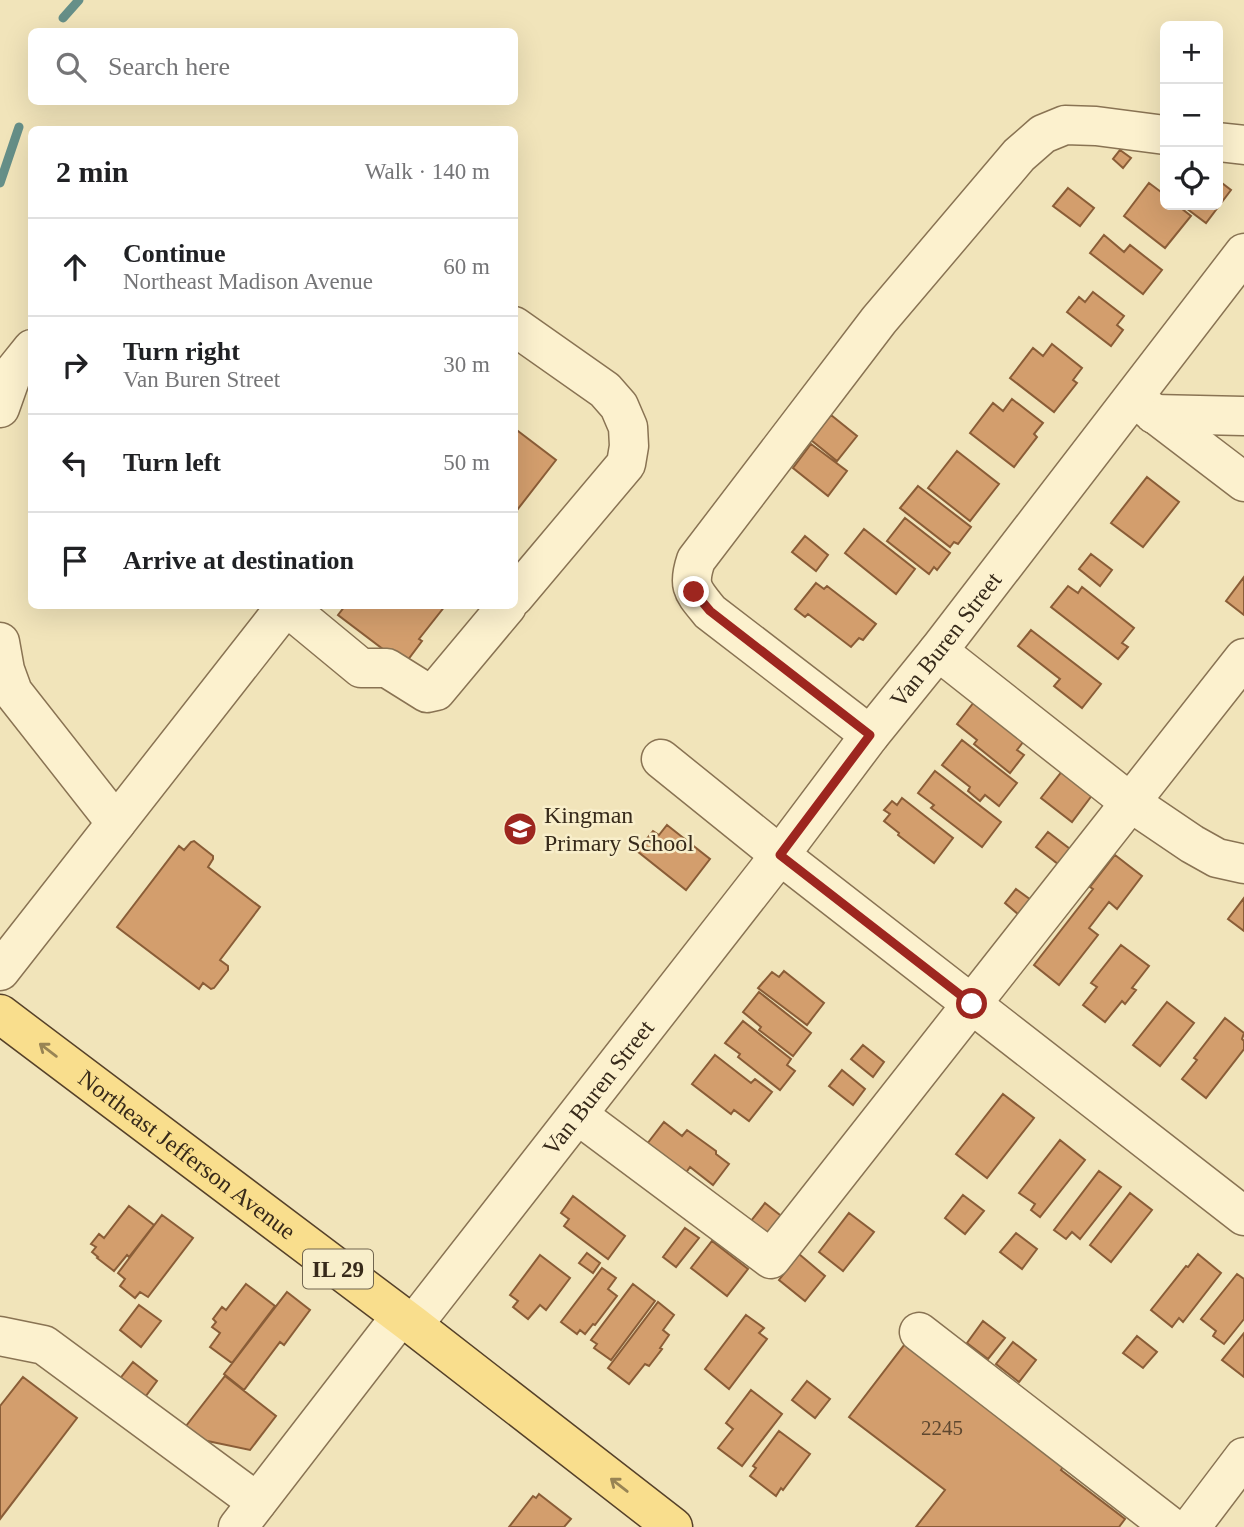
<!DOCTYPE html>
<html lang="en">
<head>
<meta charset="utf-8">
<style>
  body { margin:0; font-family:"Times New Roman",serif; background:#f2f2f2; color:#202124 }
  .controls { position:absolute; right:21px; top:21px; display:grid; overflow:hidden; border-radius:10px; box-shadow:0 7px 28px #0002 }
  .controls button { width:63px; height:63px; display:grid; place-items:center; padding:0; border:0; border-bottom:2px solid #e0e0e0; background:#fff; color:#202124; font:35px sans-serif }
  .stop { position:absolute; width:21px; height:21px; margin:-16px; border:5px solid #9d261f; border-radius:50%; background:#fff }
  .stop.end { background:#9d261f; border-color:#fff; box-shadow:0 2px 7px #0008 }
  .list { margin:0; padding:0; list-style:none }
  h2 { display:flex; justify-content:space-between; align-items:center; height:91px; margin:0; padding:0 28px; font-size:30px }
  h2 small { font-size:23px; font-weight:400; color:#757577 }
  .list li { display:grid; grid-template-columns:46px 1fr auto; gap:21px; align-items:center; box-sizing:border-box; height:98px; padding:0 28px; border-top:2px solid #e0e0e0 }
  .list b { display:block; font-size:26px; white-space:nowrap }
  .list p { margin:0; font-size:23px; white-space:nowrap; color:#757577 }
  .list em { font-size:23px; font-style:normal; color:#757577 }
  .icon { flex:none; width:38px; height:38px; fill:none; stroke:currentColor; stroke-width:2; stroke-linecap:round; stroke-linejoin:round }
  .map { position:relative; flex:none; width:1244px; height:1527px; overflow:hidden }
  .search { position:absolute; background:#fff; box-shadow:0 7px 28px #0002; left:28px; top:28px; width:490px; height:77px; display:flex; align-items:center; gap:18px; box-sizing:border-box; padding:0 24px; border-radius:10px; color:#757577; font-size:26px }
  .panel { position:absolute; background:#fff; box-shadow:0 7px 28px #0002; left:28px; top:126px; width:490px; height:483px; border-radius:10px }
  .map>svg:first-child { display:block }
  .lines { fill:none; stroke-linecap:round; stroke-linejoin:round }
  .stream { stroke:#668f88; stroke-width:9 }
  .building { fill:#d39e6d; stroke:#8a5d37; stroke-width:2 }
  .minor-casing { stroke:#897353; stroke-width:41 }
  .major-casing { stroke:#564129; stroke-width:41 }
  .minor { stroke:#fcf1ce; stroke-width:38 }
  .major { stroke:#f9de8d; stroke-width:38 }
  .oneway { stroke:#988454 }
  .route { stroke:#9d261f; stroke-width:9 }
  .labels { text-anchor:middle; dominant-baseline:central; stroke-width:5; stroke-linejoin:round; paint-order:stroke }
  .number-label { font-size:21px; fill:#5e472f }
  .shield { fill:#f8eeca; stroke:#71654f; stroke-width:2 }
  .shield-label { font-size:23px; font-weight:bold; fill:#372a1a }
  .street-label { font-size:24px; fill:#372a1a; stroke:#f8eeca }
  .poi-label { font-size:24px; fill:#372a1a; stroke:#f8eeca; text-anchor:start }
</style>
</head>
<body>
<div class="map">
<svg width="1244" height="1527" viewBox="0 0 1244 1527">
  <rect width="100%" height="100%" fill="#f1e4ba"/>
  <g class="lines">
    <path class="stream" d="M63,18L79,0
      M0,183L19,127"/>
  </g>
  <path class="building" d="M1120,150L1131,158L1123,168L1113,159Z
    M1218,180L1231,190L1206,223L1182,205H1218Z
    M1149,183L1165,195V205H1177L1191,216L1165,248L1124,216Z
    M1068,188L1094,208L1080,226L1053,206Z
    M1104,235L1124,252L1130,245L1162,270L1143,294L1090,253Z
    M1093,292L1124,316L1117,325L1123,330L1111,346L1067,312L1079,297L1085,302Z
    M1052,344L1082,368L1073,380L1077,383L1054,412L1010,378L1033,348L1043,356Z
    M1012,399L1043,423L1034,434L1037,437L1014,467L970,433L993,403L1003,411Z
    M831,415L857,436L837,461L811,440Z
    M514,428L556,460L514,514Z
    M811,444L847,471L828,496L793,468Z
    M957,451L999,484L970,521L928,488Z
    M1147,477L1179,502L1143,547L1111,523Z
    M918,486L971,527L958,544L954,542L950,547L900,508Z
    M905,518L950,553L937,570L934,567L929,574L887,541Z
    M864,529L915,569L896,594L845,553Z
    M805,536L828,555L816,571L792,552Z
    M1091,554L1112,570L1100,586L1079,569Z
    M1244,577V615L1226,601Z
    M816,583L824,589L827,586L876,624L863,640L859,638L851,647L808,614L805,617L795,609Z
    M1068,586L1078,593L1082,587L1134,628L1122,643L1128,647L1118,659L1051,607Z
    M345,606H445L419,639L422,641L404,665L338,615Z
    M1031,630L1101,684L1082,708L1054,686L1060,679L1018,646Z
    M974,702L1027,737L1017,750L1024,755L1010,773L974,744L977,740L957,724Z
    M962,740L1017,783L999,806L985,795L980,801L968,791L970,787L942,765Z
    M1063,770L1093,794L1072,822L1041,798Z
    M935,771L1001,822L982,847L931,808L934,805L918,793Z
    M902,798L953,838L934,863L898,835L899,833L884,821L890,814L884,810L892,801L897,805Z
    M667,825L710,859L686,890L637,851L653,831L659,835Z
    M1048,832L1070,849L1058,864L1036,847Z
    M194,841L213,856V859L208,867L260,907L220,960L228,966V970L214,988L211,989L203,983L199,989L117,927L179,846L184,850L191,842Z
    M1115,855L1142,876L1117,909L1109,902L1089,928L1098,935L1059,985L1034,965L1093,889L1090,887Z
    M1016,889L1031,900L1019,915L1005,903Z
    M1244,898V931L1228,919Z
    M1121,945L1149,966L1132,988L1136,990L1125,1004L1122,1001L1105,1022L1083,1005L1097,987L1091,983Z
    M784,971L824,1003L807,1025L758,988L772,972L779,977Z
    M759,992L811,1033L793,1056L759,1030L761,1027L743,1012Z
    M1167,1002L1194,1023L1160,1066L1133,1045Z
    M1225,1018L1244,1033L1242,1039L1244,1041V1049L1206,1098L1182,1079L1197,1060L1194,1058Z
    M743,1021L791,1059L787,1065L795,1071L780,1090L738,1057L740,1054L725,1043Z
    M863,1045L884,1062L873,1077L851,1059Z
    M715,1055L751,1083L755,1079L772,1092L749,1121L734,1110L731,1114L692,1084Z
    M842,1070L865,1089L853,1105L829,1086Z
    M1003,1094L1034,1118L987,1178L956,1154Z
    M664,1122L682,1136L687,1130L716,1151V1154L729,1164L713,1185L690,1167L685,1174L647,1144Z
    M1060,1140L1085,1160L1040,1217L1031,1210L1035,1204L1019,1193Z
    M1099,1171L1121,1187L1080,1239L1072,1232L1066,1239L1054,1230Z
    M1130,1193L1152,1210L1111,1262L1090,1245Z
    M963,1195L984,1211L965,1234L945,1218Z
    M573,1196L625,1236L608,1259L564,1226L569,1219L561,1213Z
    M765,1203L790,1223L773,1246L747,1226Z
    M129,1206L154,1225L129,1257L127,1255L114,1271L97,1258L98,1257L92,1252L96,1247L91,1244L99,1234L104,1238Z
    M849,1213L874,1232L843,1271L819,1252Z
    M162,1215L193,1238L148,1297L140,1292L135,1298L120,1286L125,1279L118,1273Z
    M685,1228L699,1238L676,1267L663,1257Z
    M1016,1233L1037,1249L1022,1269L1000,1252Z
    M712,1241L748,1269L727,1296L691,1268Z
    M587,1253L600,1263L593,1273L579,1263Z
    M799,1254L825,1276L805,1301L779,1280Z
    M1198,1254L1221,1273L1183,1322L1179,1318L1172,1327L1151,1310L1186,1266L1188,1267Z
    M540,1255L570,1278L546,1310L540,1305L528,1319L513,1307L518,1301L510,1295Z
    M602,1268L616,1278L608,1289L617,1296L595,1325L593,1324L585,1334L580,1330L577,1334L561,1322Z
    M1237,1274L1244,1279V1319L1224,1344L1213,1336L1216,1331L1201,1319Z
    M246,1284L275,1306L232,1363L210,1347L220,1333L212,1327L216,1322L213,1319L222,1307L226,1310Z
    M633,1284L655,1301L611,1360L594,1348L597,1344L591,1340Z
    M287,1292L310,1310L284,1345L280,1342L244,1390L224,1374Z
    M658,1302L674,1315L663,1330L669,1335L660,1348L662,1349L649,1366L645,1364L629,1384L608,1368Z
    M139,1305L161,1321L141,1347L120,1330Z
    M746,1315L764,1328L759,1333L767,1339L729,1389L705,1369Z
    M983,1321L1005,1338L988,1359L967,1343Z
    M1244,1333V1377L1222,1360Z
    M1137,1336L1157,1352L1143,1368L1123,1353Z
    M1013,1342L1036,1360L1019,1382L996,1364Z
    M905,1344L1066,1463L1061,1470L1125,1519L1119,1527H916L945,1490L849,1417Z
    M133,1362L157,1381L140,1404L115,1385Z
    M225,1376L276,1416L250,1450L179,1435Z
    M23,1377L77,1418L0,1519V1406Z
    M807,1381L830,1399L815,1418L792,1400Z
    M751,1390L782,1414L742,1466L718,1448L733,1429L726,1423Z
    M779,1431L810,1454L783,1490L781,1488L776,1496L750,1476L756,1468L753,1466Z
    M539,1494L571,1519L564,1527H509L533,1496L536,1498Z"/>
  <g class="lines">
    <defs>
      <g id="minor">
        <path d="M1218,142L1244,145"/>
        <path d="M514,326L605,390L619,406L628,427L629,446L626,464L514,597"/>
        <path d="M1134,398L1244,482"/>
        <path d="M0,408L12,374L32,349"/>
        <path d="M1154,414L1244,416"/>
        <path d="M0,642L5,670L13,692L116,823"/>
        <path d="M938,651L1127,800L1192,844L1217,858L1244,864"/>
        <path d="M870,735L710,612C693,591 687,587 696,560L879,320L1019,155L1043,134L1065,125L1096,126L1165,135"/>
        <path d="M661,759L780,855L1244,1216"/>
        <path d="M0,971L286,606L361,668H387L427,693L436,691L507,606"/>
        <path d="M578,1115L771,1259L1244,658"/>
        <path id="s1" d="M413,1325L780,855L870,735L938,651L1244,253"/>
        <path d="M919,1332L1171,1527"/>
        <path d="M0,1336L44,1345L257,1502"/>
        <path d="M238,1527L401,1316"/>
        <path d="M1191,1527L1244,1457"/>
      </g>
      <g id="major">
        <path id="s2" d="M0,1014L413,1325L673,1527"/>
      </g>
    </defs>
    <use href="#minor" class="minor-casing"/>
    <use href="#major" class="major-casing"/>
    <use href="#minor" class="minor"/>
    <use href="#major" class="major"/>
  </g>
  <defs><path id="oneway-shaft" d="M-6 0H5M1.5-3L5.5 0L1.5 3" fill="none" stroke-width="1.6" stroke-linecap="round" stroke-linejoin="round" transform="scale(1.75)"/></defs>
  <g class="oneway">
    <use href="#oneway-shaft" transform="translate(48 1050) rotate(-143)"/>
    <use href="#oneway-shaft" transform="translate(619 1485) rotate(-142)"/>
  </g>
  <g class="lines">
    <path class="route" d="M694,592L710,611L870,735L780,855L972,1004"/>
  </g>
  <defs>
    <symbol id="school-disc" viewBox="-11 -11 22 22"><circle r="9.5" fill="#9d261f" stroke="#f8eeca"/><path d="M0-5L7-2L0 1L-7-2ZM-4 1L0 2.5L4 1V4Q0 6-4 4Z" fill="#fff"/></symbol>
  </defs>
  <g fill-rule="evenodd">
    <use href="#school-disc" x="501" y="810" width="38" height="38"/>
  </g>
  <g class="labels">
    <g class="number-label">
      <text x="942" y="1428">2245</text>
    </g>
    <rect class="shield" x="303" y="1249.5" width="70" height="39" rx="5"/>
    <g class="shield-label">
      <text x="338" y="1269">IL 29</text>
    </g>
    <g class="street-label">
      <text stroke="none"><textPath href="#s1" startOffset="868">Van Buren Street</textPath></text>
      <text stroke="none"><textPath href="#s1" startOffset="301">Van Buren Street</textPath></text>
      <text stroke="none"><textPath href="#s2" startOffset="234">Northeast Jefferson Avenue</textPath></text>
    </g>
    <g class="poi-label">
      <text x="544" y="815">Kingman<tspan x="544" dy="28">Primary School</tspan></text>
    </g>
  </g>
</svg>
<div class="controls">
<button>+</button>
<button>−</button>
<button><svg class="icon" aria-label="locate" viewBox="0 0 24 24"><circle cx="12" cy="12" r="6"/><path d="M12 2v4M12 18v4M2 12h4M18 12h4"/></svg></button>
</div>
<div class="stop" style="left:972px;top:1004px"></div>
<div class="stop end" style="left:694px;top:592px"></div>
<div class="search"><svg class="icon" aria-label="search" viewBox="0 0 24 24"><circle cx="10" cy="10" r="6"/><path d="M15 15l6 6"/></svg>Search here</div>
<section class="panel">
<h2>2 min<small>Walk · 140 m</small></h2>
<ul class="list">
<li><svg class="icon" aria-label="ahead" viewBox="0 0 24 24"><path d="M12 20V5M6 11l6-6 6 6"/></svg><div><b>Continue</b><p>Northeast Madison Avenue</p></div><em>60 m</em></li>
<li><svg class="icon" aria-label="right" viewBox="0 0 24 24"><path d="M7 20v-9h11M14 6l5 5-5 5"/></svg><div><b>Turn right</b><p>Van Buren Street</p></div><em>30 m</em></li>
<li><svg class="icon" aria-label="left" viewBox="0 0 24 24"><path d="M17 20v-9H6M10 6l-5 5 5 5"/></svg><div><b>Turn left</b></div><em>50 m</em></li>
<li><svg class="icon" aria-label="arrive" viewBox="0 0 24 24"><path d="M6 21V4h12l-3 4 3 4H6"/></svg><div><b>Arrive at destination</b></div></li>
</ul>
</section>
</div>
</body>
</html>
